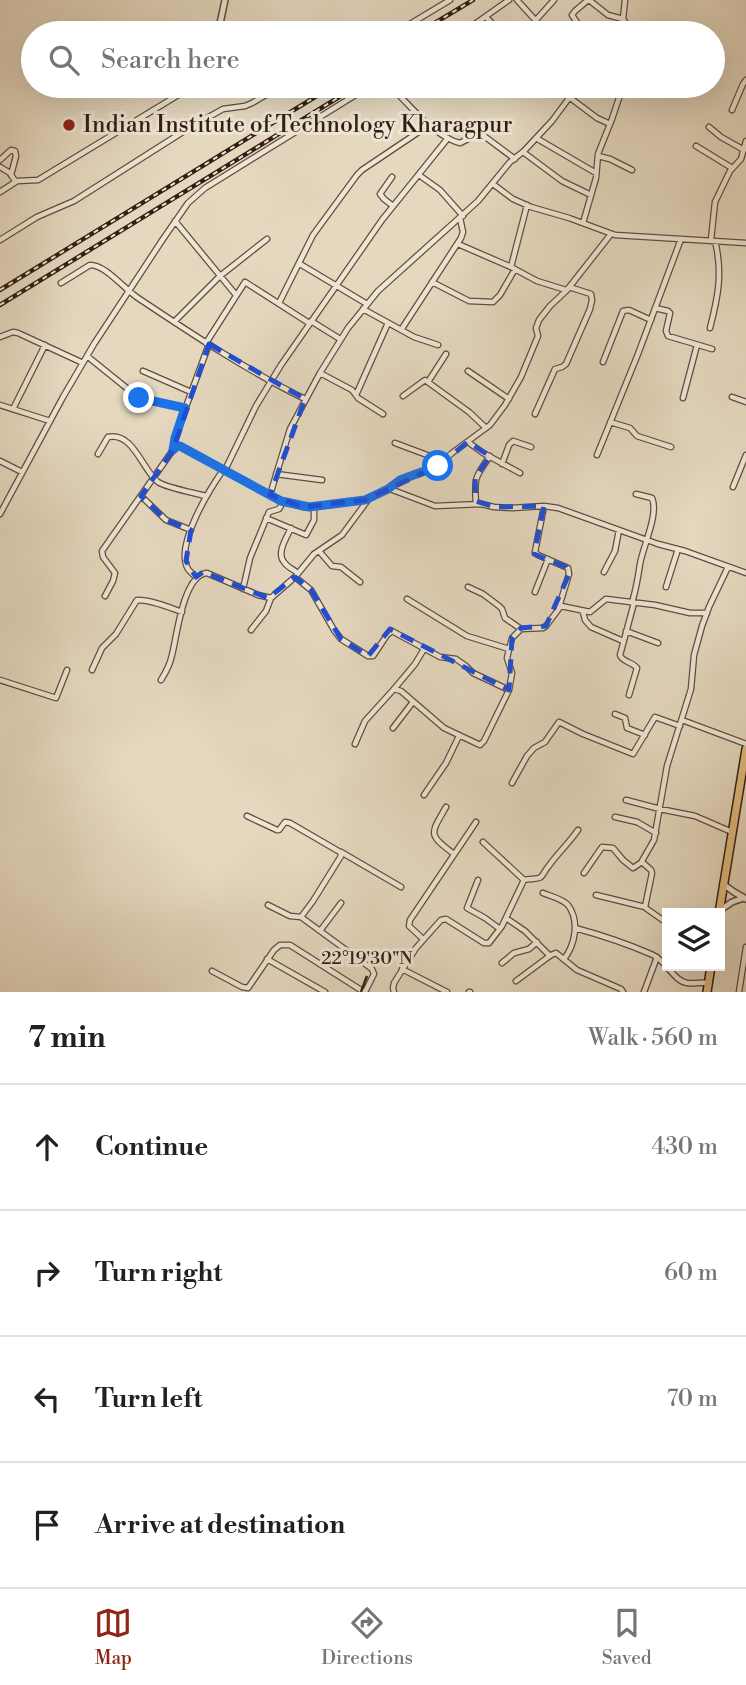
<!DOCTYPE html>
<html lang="en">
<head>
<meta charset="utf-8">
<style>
  body { margin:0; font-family:"Libre Bodoni",serif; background:#f6f6f6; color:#202124 }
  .controls { position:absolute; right:21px; bottom:21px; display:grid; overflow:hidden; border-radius:0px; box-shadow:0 7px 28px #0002 }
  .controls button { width:63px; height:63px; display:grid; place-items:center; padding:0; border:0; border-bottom:2px solid #e0e0e0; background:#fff; color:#202124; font:35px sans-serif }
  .stop { position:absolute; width:21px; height:21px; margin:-16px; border:5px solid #1a73e8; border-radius:50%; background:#fff }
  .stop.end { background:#1a73e8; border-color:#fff; box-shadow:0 2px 7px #0008 }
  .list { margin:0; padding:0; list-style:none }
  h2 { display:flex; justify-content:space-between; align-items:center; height:91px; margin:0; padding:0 28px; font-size:30px }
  h2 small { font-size:23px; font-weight:400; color:#757577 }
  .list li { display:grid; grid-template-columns:46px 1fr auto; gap:21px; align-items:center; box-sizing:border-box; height:126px; padding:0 28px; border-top:2px solid #e0e0e0 }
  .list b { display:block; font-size:26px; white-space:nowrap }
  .list em { font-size:23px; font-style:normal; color:#757577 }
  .icon { flex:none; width:38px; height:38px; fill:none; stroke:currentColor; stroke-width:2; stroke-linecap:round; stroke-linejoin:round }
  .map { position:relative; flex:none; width:746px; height:992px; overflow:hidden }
  .search { position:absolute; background:#fff; box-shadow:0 7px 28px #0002; left:21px; right:21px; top:21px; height:77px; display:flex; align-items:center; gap:18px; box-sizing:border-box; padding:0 24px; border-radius:38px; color:#757577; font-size:26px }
  .sheet { height:595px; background:#fff }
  nav { display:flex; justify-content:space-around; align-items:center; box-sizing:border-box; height:98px; border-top:2px solid #e0e0e0; background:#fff; font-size:19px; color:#757577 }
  nav a { display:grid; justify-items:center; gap:4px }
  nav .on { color:#8f2418 }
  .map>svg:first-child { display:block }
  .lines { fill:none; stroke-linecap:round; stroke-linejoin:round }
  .minor-casing { stroke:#5f4d3e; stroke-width:7 }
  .tertiary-casing { stroke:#5f4d3e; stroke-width:8 }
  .primary-casing { stroke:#321f13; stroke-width:10 }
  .minor { stroke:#eee6d5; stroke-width:4.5 }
  .tertiary { stroke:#eee6d5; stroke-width:5 }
  .primary { stroke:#e2bc80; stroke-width:7 }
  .rail-casing { stroke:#321f13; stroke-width:4.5 }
  .rail { stroke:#eee6d5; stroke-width:2; stroke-dasharray:5; stroke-linecap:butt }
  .route { stroke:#1a73e8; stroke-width:9 }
  .marked { fill:none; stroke:#1d4ed8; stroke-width:5; stroke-dasharray:14 9; stroke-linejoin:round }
  .ticks { fill:none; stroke:#321f13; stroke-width:2.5 }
  .poi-dot { fill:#8f2418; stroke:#eee6d5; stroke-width:2.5 }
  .labels { text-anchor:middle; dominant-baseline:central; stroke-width:6; stroke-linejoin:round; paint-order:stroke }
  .poi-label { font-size:23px; fill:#321f13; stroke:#eee6d5; text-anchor:start }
  .ticks-label { font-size:18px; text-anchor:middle; fill:#321f13; stroke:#eee6d5; stroke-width:6; stroke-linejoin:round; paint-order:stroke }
</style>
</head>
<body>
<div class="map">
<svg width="746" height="992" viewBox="0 0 746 992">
  <rect width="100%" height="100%" fill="#e5d8bf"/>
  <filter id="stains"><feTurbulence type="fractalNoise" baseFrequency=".00286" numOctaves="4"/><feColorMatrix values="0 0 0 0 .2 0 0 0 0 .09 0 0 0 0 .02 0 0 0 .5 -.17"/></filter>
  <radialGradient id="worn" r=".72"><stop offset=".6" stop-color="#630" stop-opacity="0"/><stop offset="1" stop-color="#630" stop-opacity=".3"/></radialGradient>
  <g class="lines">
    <defs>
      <path id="minor" d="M517,0L547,33
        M589,0L608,15L623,19
        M625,0L623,19L632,33
        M486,17L501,33
        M536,20L554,0
        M395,33L450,0
        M462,33L509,0
        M584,33L572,15L575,11L588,0
        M390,86C409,104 434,137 460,143L480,133L515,159
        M569,97L597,118L610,124
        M732,110L743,84L746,80
        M709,127L721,137L744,150
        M536,138L596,173
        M696,146L732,168
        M523,152L562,181L591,195
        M598,156L610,159L632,170
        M0,160L11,150L15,151L16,156L11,175
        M0,167L10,173L15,181
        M419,175L440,190L463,216
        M392,177L380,194L384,199L393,206
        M493,184L513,199L531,207L569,218L615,235L746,243
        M0,192L17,181L38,180L43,177L193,86
        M175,221L236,295
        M583,223L596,178L598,154L612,119L623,86
        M0,240L37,217L74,201L189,128L223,109L245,106L252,103L281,86
        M711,240L715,202L730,171L741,159L746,141
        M458,244L511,267L537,281L566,290
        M300,264L367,304
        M511,267L527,205
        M432,282L469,301L493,302L500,295L515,269
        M61,283L90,265C106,265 123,288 138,298C192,334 246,370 305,399
        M279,303L313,235L357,175L362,170L429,125
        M655,308L668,311L670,313L666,331L668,336L712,349
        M363,309L414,337L438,345
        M311,321L340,339
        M174,322L220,276L267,239
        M710,328C718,297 723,273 715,241
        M401,330L461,238L463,232L460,218
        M0,337L13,332L18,333L83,363
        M206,343L245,282L309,323
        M87,356L139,398L185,408
        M603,362L623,311L629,310L651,320
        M143,371L191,392
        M468,371L509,399
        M320,373L352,390L358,398L383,414
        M428,382L446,354
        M356,395L388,323
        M403,396L425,380L469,412L486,428
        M732,397L746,402
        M683,398L697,345
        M0,405L50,421
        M13,409L45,345
        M535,414L555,369L562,367L566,364L590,309L592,300L591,294L569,287
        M610,422L630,428L637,436L671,447
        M468,442L483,453L520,473
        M395,443L443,461
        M173,449L176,434L209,344
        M98,454L108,437C133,431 143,471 158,482C167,488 195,493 206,496
        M597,455L638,354L681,239
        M0,461L22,472
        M502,464L509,445L513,441L531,447
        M225,470L256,406L281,365L382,220L448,138
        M276,474L322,480
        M733,487L746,455
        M389,488L406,477L438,466L452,453L490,425L505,405L521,377L538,336L536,328L539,320L550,306L567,290L611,234
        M270,495L290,429L320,373L348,328L378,291L478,201L510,162L524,151L552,121L578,86
        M141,496L166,520L191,530
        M476,504C474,478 475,477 490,456
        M544,506L535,552L538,555L568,568L569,574L559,607
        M0,514L63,397L94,344L163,239L188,203L205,188L370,86
        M266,518L306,535L314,520V506
        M291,528C287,537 276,553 284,562C287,567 294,570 298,573
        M319,551L332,566L341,567L360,582
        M604,572L615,551L619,530
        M196,577C195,576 189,571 188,569C174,546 210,489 223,470
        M295,577L311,590L334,630L341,639L368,656H373L387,635L392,631L440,657L456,659L466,666L473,673L509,690
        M468,587L483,594L499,606L502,609L505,618L521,629
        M666,587L678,549
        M243,589L250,558L269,512L279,509L283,502
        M535,592L548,559
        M105,596L113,581L115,573L103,557L102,551L173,450L178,446L281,501L303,507L319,506L365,500L390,489L435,506L481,504L494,507L512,508L544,506L558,508L658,544L685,551L746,573
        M407,599L467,636L509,649
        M632,603C636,589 638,578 640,564C643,546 659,514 652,498L636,494
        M583,612L585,620L591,627L623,641
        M251,630L266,611L271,598
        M626,631L658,643
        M92,670L102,648L116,634L137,600C152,600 168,607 182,612
        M0,680L56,698L67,670
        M161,680C166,672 170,665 172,655C177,636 183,575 207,573L258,595L271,598L295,577L314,554L342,535L368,500
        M394,689L415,664L424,649
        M629,695L637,668C633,662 622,662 620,655L634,603
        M615,714L625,718L627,728L645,735
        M682,720L746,744
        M393,728L413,702
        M355,744L365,721L394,689L401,691L444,728L480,745L484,741L509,690L512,673L507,658L512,638L521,629L543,628L546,626L561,606L590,612L606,599L655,605L690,613H707
        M512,783L527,756L534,748L545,742L559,722L583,734L633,754L655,717L680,726
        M424,795L446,763L459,736
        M626,800L660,809L695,816L732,832
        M446,807C430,835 428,834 454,854
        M247,816L277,830H279L285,822L290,823L340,852L341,856L313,901L301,917
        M615,817L637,822L656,833
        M483,842L524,880
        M341,852L401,887
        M584,873L602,847L613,848L623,860L633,868L642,862
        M478,880L467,908L485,918L500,929
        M543,893C550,896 563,899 568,905C580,921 575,945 564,959
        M596,895L645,907
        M268,905L290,916L301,917L372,969L374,974L365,992
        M506,918L525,931L550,956
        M667,923L647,909L645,907L652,873L651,870L643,863L642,861L654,840L667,766L691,689L694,655L702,626L709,607L728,567
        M575,928C601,935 628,944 653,955C666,961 674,981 687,983C693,984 701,982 708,983
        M320,931L341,903
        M423,939L409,926L410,920L476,822
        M267,959L325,992
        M502,963L514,953L529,949L537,942
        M402,969L447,992
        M212,971L242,987L248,988L274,950L280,945H290L364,992
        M516,981L551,955L556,953L577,970L621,989L623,992
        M394,992L393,988L394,983L416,948L441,920L446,919L484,943H489L502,926L524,880C530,878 537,880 541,877C544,874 545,870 548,867C557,854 569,843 578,830
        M469,992H470
        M644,992L657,957
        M739,992L746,947"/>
      <path id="tertiary" d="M218,33L225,0
        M723,884L734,892L746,899
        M719,911L732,902L744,898"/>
      <path id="primary" d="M719,913L746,749
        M707,992L711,966"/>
    </defs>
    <use href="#minor" class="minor-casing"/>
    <use href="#tertiary" class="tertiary-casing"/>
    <use href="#primary" class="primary-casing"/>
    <use href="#minor" class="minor"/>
    <use href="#tertiary" class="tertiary"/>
    <use href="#primary" class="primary"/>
    <defs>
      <path id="rail" d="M418,33L473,0
        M0,290L333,86
        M0,305L357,86"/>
    </defs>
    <use href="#rail" class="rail-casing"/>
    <use href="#rail" class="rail"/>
  </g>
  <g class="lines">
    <path class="route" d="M139,398L185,408L175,438L173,450L176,447L180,446L281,501L309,507L365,500L388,489L400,480L438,466"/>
  </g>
  <path class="marked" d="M209,344L305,399L270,495L303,507L365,500L438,466L468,442L490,456L475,478L476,501L494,507L544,506L534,554L566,567L569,574L546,626L521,628L512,638L509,690L390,629L368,656L341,639L311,590L295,577L268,598L203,572L196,577L186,561L191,530L166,520L141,496L173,450Z"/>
  <path class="ticks" d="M361,992L367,976"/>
  <circle class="poi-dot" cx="69" cy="125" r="7"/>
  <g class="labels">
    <g class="poi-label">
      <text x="83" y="125">Indian Institute of Technology Kharagpur</text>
    </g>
  </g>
  <g class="ticks-label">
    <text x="367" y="964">22°19'30"N</text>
  </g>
  <rect width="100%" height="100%" filter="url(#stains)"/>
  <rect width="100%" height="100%" fill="url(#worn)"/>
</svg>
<div class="controls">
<button><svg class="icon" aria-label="layers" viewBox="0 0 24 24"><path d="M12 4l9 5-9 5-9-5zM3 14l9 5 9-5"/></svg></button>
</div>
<div class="stop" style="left:438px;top:466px"></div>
<div class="stop end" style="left:139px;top:398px"></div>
<div class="search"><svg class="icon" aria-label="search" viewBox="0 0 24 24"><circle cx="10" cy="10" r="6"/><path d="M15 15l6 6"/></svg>Search here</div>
</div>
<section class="sheet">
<h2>7 min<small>Walk · 560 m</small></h2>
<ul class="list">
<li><svg class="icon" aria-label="ahead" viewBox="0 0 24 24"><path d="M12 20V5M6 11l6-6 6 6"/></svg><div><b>Continue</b></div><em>430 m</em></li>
<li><svg class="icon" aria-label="right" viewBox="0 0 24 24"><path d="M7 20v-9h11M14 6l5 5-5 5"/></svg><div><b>Turn right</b></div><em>60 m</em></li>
<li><svg class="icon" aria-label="left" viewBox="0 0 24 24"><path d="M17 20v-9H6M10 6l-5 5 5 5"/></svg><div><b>Turn left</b></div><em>70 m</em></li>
<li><svg class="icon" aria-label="arrive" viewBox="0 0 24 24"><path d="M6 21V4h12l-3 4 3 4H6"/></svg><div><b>Arrive at destination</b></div></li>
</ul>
</section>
<nav>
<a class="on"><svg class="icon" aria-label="map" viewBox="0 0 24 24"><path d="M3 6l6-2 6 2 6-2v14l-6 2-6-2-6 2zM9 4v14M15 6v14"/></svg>Map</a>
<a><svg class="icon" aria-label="directions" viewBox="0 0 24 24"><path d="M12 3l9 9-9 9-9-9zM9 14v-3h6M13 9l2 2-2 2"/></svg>Directions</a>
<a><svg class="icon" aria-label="saved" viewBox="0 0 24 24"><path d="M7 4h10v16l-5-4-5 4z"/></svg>Saved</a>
</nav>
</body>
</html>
